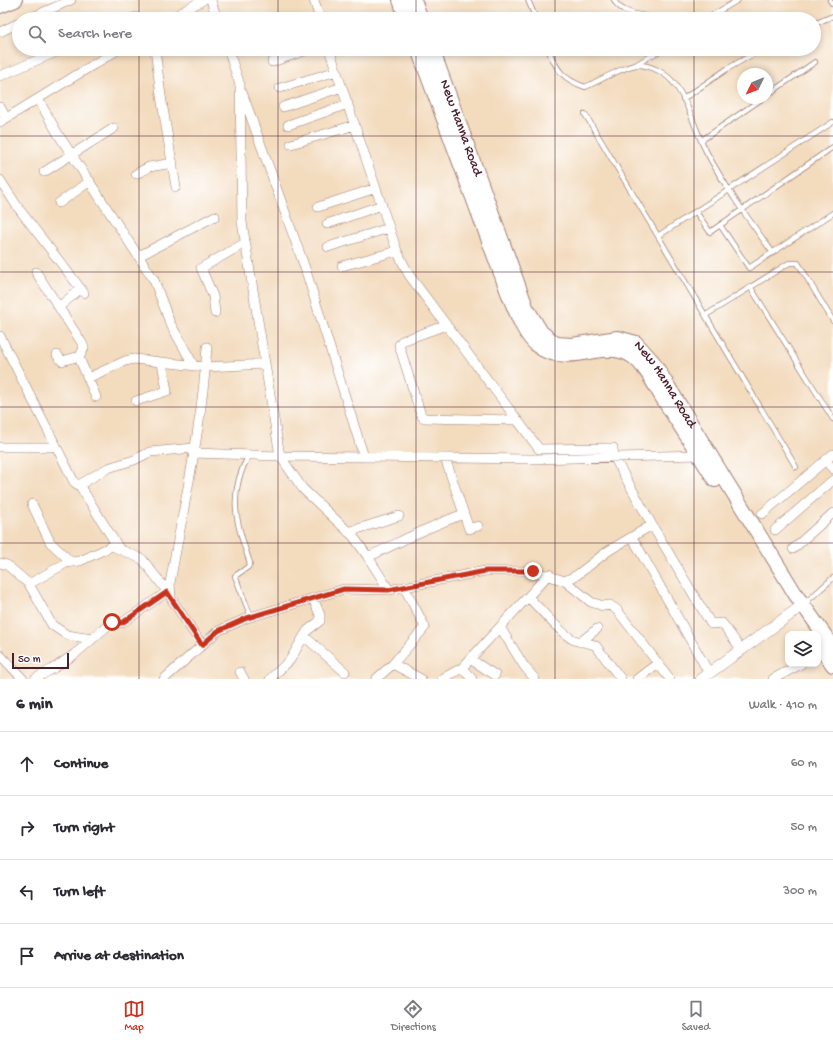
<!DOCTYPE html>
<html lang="en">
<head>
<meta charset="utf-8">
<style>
  body { margin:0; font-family:"Gochi Hand",sans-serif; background:#f7f7f7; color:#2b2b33 }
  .controls { position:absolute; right:12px; bottom:12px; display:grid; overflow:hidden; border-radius:8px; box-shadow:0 2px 6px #0003 }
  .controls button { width:36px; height:36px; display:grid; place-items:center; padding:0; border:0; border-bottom:1px solid #e1e1e2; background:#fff; color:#2b2b33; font:20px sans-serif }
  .compass { position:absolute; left:737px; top:68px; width:36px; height:36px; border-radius:50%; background:#fff; box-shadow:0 2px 6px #0003; rotate:227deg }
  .scale { position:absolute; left:12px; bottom:10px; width:57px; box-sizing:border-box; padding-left:4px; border:2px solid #4a1f2b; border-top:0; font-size:11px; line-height:14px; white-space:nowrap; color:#4a1f2b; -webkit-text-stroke:3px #fff; paint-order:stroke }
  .stop { position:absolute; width:12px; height:12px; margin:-9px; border:3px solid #c8321e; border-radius:50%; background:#fff }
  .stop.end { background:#c8321e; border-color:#fff; box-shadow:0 1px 4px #0008 }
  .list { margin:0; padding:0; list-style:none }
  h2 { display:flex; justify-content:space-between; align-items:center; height:52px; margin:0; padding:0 16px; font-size:17px }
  h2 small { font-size:13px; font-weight:400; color:#7c7c81 }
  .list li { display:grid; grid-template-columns:26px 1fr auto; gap:12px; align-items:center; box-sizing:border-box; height:64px; padding:0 16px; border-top:1px solid #e1e1e2 }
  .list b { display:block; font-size:15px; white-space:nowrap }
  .list em { font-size:13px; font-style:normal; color:#7c7c81 }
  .icon { flex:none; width:22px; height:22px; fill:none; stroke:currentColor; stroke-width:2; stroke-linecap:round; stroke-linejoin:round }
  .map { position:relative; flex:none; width:833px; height:679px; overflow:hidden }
  .search { position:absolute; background:#fff; box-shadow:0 2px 6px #0003; left:12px; right:12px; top:12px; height:44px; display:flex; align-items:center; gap:10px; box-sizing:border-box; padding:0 14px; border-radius:22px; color:#7c7c81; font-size:15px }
  .sheet { height:308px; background:#fff }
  nav { display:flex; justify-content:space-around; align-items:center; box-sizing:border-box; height:56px; border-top:1px solid #e1e1e2; background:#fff; font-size:11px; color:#7c7c81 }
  nav a { display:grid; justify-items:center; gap:2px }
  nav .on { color:#c8321e }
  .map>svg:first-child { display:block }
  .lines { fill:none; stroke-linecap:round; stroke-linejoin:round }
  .service-casing { stroke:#9e7d74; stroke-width:6 }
  .minor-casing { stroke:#9e7d74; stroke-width:10 }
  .tertiary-casing { stroke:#9e7d74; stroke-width:12 }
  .primary-casing { stroke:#9e7d74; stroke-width:16 }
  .service { stroke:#fff; stroke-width:4.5 }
  .minor { stroke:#fff; stroke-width:9 }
  .tertiary { stroke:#fff; stroke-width:11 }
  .primary { stroke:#fff; stroke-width:14 }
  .route { stroke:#c8321e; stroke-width:5 }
  .grid { fill:none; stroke:#4a1f2b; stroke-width:1; stroke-opacity:0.55 }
  .labels { text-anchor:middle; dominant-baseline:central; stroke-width:4; stroke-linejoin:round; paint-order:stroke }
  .street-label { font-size:14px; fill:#4a1f2b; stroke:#fff }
</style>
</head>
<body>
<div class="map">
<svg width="833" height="679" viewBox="0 0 833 679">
  <rect width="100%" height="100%" fill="#fff"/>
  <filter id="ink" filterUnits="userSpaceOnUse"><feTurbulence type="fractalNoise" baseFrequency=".025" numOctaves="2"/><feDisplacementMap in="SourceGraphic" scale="8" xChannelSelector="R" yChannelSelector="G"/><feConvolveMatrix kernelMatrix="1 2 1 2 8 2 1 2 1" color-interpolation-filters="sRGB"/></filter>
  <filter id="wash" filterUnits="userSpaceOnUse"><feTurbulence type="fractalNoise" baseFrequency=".012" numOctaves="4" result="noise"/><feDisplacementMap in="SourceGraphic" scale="16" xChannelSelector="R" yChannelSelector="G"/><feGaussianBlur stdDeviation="0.9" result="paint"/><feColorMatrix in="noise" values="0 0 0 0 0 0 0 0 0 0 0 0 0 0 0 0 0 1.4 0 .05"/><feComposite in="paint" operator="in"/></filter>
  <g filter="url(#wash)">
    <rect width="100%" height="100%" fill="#f3dbbe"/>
  </g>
  <g filter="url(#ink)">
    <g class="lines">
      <defs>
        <path id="service" d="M528,0L536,19
          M614,0C622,16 649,16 664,19
          M830,0L832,3
          M706,19L738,0
          M814,24L833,16
          M548,49C557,71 563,79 585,87C597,82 628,64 638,65C651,65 665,73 673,82C689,102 694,128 706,151C725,187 749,220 773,253
          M637,64L663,49
          M767,95L815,62
          M683,99L727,69L762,49
          M585,114L796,467
          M702,140L763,98
          M696,212L710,232L833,147
          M720,225L749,268L833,213
          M658,236L833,122
          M751,288L833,419
          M706,315L789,263H798L833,321
          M249,455C227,494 236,523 250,563L248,567L235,576L251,617
          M804,604L833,578"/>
        <path id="minor" d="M211,0L217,19
          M314,0L320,19
          M28,19L71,0
          M131,19L136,17L138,19
          M170,19L203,0
          M0,32L19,23
          M155,49L161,96L176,187
          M228,49L240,85L242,222L280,456L532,459L703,455
          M329,49L397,251L409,275L539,449L613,448L614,457L652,525L711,624L722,623L741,649
          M272,62L310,49
          M0,76L63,49
          M280,88L337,71
          M242,92L305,268L364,457
          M38,99L58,134L154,280L170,323L194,366
          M0,107L6,118
          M283,107L342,87
          M0,122L119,49
          M288,125L348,104
          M291,144L355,125
          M44,172L114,128
          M136,174L149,167L173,163
          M0,180L19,209L84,293
          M59,203L90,181
          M318,207L376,188
          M327,224L382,205
          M328,247L389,228
          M139,256L215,216
          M342,266L397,251
          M36,272L82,343L84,348L80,356V360L96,397
          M59,307L80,289
          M215,313L213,296L201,268L245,243
          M446,325L402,341L399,345L421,415L424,418L517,420
          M0,336L55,444L51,447H0
          M57,355L62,361L80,356
          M88,378L125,361L134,359L206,367L265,364
          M136,401L167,391L162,363
          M55,444L74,482L80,486L118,547
          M193,453L280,456L303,489L353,536L368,557L389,590
          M445,458L469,529L478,526
          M826,461L833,469
          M79,485L108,468L134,460L150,452L194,448
          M32,504L50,542L71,562
          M762,514L833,454
          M775,530L833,480
          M348,532L399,516
          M632,537L709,673
          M793,549L833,513
          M368,557C400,542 431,525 464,514
          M0,563L7,565L29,584L52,625L67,635L92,639
          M565,581L577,575L608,551L652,525
          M29,584L66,563L80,561L112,546L142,559L171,596
          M528,597C541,609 557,630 572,639C580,643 588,641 596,646L621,679
          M313,598L320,615V621L308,630L304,636L345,672
          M500,627L524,666L535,679
          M580,642L597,629
          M202,645L171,598L170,583C184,505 202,426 207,347
          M0,655L23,679
          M470,659L495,675
          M393,664L421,679
          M462,668L472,679
          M240,672L244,679
          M35,679L54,668L75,654L112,622L122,623L167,592
          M164,679L218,631L247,618L344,589L389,590L485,571H533L565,581L591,602L603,606L610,605L617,610L670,679
          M270,679L290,660L304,636
          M376,679L393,664L425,627L404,587
          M442,679L462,668L549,574
          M637,679L658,663
          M773,679L801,664"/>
        <path id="tertiary" d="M701,679L803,605"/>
        <g id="primary">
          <path d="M400,0L407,19"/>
          <path d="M414,0L421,19"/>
          <path d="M0,6L15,0"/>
          <path d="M418,49L509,295C528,342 537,364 594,351C606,349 621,348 632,356C645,365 654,384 662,397C680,425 697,452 715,480"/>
          <path id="s1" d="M432,49L526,307L541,332L556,344L572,345L618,338L636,343L653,362L796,595L833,647"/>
          <path d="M818,644L833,665"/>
        </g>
      </defs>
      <use href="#service" class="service-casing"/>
      <use href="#minor" class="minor-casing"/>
      <use href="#tertiary" class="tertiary-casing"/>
      <use href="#primary" class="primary-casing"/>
      <use href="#service" class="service"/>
      <use href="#minor" class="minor"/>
      <use href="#tertiary" class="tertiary"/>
      <use href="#primary" class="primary"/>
    </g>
  </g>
  <g class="lines" filter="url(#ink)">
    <path class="route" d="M112,622L122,623L167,592L202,645L218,631L247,618L344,589L388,590L486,571H533"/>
  </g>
  <path class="grid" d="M139,0V19M278,0V19M416,0V19M555,0V19M694,0V19M139,49V679M278,49V679M416,49V679M555,49V679M694,49V679M0,136H833M0,272H833M0,407H833M0,543H833"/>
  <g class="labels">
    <g class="street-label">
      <text stroke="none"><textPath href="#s1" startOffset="84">New Hanna Road</textPath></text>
      <text stroke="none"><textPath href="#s1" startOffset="455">New Hanna Road</textPath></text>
    </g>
  </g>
</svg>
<div class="controls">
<button><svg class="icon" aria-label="layers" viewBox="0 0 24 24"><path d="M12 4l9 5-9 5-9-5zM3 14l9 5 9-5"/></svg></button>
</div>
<svg class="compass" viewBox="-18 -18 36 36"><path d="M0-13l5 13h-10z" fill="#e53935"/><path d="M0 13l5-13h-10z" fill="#7c7c81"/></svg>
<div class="scale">50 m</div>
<div class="stop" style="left:112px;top:622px"></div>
<div class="stop end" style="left:533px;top:571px"></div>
<div class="search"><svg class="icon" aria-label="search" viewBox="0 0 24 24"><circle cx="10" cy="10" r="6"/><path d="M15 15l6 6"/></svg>Search here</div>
</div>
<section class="sheet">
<h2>6 min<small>Walk · 410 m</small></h2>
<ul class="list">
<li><svg class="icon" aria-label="ahead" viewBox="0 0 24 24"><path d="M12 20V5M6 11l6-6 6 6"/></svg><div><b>Continue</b></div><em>60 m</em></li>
<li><svg class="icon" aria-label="right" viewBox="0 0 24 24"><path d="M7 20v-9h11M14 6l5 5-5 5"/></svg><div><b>Turn right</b></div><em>50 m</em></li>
<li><svg class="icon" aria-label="left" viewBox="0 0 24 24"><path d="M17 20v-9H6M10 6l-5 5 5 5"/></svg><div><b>Turn left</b></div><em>300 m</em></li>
<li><svg class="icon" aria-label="arrive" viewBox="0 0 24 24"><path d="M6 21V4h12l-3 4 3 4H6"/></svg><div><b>Arrive at destination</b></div></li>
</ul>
</section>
<nav>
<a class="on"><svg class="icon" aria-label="map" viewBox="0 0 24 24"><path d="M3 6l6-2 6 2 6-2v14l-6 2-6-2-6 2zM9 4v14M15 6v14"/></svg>Map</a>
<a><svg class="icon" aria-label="directions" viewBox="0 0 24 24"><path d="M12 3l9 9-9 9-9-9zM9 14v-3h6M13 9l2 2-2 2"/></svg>Directions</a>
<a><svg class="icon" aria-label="saved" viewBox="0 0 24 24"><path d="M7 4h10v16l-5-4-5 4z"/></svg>Saved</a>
</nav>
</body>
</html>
